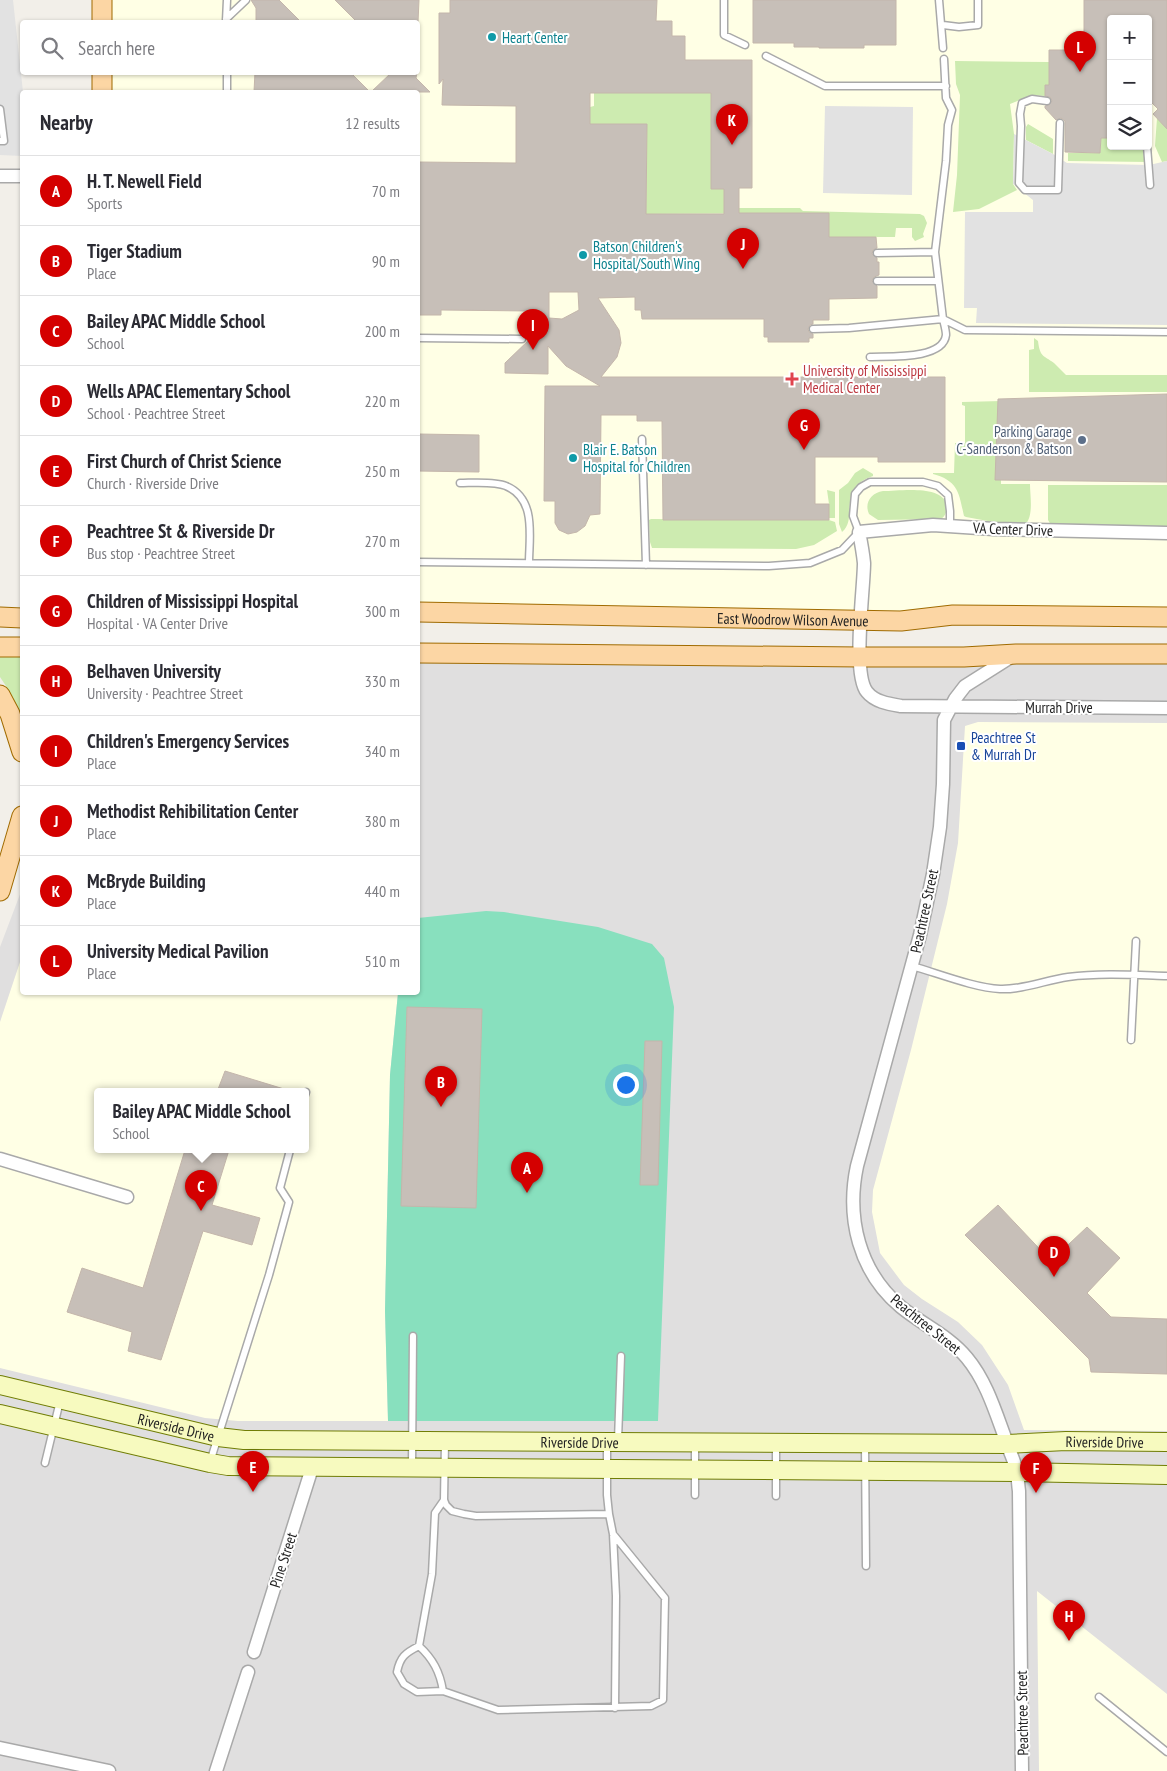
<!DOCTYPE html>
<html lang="en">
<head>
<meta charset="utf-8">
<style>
  body { margin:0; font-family:"PT Sans Narrow",sans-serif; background:#f7f7f7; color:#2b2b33 }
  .controls { position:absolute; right:15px; top:15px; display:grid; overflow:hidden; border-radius:5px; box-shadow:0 1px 4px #0004 }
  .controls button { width:45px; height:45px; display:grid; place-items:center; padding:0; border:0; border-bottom:1px solid #e1e1e2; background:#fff; color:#2b2b33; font:25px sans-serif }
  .you { position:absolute; left:625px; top:1084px; width:18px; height:18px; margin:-12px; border:4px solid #fff; border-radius:50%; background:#1a73e8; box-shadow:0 0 0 8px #1a73e833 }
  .badge { display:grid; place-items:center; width:32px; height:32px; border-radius:50%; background:#d40000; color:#fff; font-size:16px; font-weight:700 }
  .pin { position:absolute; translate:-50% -41px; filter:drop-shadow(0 1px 2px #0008) }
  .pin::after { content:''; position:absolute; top:26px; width:18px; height:15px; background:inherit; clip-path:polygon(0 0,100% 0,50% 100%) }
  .popup { position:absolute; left:94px; top:1088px; width:215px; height:65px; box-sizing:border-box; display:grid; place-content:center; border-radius:5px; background:#fff; filter:drop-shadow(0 1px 4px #0005); font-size:16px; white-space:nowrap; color:#7c7c81 }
  .popup b { font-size:19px; color:#2b2b33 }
  .popup::after { content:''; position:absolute; left:50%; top:100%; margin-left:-10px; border:10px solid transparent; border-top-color:#fff }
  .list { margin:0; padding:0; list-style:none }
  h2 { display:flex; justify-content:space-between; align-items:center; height:65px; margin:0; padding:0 20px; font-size:21px }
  h2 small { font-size:16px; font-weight:400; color:#7c7c81 }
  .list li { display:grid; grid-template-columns:32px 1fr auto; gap:15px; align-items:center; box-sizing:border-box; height:70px; padding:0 20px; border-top:1px solid #e1e1e2 }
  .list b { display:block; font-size:19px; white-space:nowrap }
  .list p { margin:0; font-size:16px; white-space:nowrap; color:#7c7c81 }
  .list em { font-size:16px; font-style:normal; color:#7c7c81 }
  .icon { flex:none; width:28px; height:28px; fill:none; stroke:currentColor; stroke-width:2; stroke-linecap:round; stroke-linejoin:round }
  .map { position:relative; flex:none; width:1167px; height:1771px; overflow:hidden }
  .search { position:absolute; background:#fff; box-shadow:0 1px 4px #0004; left:20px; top:20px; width:400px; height:55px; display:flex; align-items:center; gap:12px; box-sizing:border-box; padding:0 18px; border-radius:5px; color:#7c7c81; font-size:19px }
  .panel { position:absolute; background:#fff; box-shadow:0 1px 4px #0004; left:20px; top:90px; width:400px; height:905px; border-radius:5px }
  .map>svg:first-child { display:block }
  .residential { fill:#e0dfdf; fill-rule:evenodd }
  .education { fill:#ffffe5; fill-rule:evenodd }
  .grass { fill:#cdebb0 }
  .pitch { fill:#88e0be }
  .parking { fill:#e2e2e2 }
  .building { fill:#c7bfb8; stroke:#c4b6ab; fill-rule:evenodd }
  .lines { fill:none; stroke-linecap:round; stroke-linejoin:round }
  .lane-casing { stroke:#a9a9a9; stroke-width:9 }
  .street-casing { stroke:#a9a9a9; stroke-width:15 }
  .secondary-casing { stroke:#707d05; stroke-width:20 }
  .primary-casing { stroke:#a06b00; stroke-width:21 }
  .lane { stroke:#fff; stroke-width:6 }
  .street { stroke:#fff; stroke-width:12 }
  .secondary { stroke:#f7fabf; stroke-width:18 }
  .primary { stroke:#fcd6a4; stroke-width:19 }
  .culture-dot { fill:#0f9aa8; stroke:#fff; stroke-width:2 }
  .health-dot { fill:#e0444e; stroke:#fff; stroke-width:2 }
  .service-dot { fill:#5c6f8a; stroke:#fff; stroke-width:2 }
  .transit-dot { fill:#1a4fb4; stroke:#fff; stroke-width:2 }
  .labels { text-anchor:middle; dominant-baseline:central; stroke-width:4; stroke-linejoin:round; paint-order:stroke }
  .culture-label { font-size:15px; fill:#0d838f; stroke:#fff; text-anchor:start }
  .health-label { font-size:15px; fill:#be3a42; stroke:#fff; text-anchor:start }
  .service-label { font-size:15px; fill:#4e5e75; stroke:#fff; text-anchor:end }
  .street-label { font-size:15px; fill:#222; stroke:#fff }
  .transit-label { font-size:15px; fill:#164399; stroke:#fff; text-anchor:start }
</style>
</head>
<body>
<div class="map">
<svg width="1167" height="1771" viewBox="0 0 1167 1771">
  <rect width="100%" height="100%" fill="#f2efe9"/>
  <path class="residential" d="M418,660H998L1167,664V1771H0V947L22,889V992H418ZM97,1092H305V1150H97Z"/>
  <path class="education" d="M96,0H1167V617L418,612V92H95V73L418,72V22H96ZM1111,19H1148V146H1111Z
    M978,722L1167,723V1431L1024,1430L1008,1385L982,1345L958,1322L922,1299L904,1285L880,1253L872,1212L873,1190L911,1050L947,904L958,843L965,726Z
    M22,956V992L398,993L390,1075L385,1311L388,1421H238L205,1418L0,1368V1022ZM97,1092H305V1150H97Z
    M1037,1591L1167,1694V1771H1039Z"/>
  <path class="grass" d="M955,61L1049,62V85H1045V96L1032,95L1010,104L1014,134L1013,184L1017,190L979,209L953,212L957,175L960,95L956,84Z
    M594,93H711V189H724V195H739V208H800L803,211L920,214L924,216L927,223L923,234L924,237L915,241L912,237V228H896L895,237H829L828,213L646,214L647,125L590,124V107L594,106Z
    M1148,99L1151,102L1150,162L1068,161V153H1100L1101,138H1111V146H1148Z
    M1157,118L1167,129V161L1162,162L1155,146Z
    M1028,124L1053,139V154L1026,140V127Z
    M1034,338L1038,341C1040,357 1043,355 1054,363C1058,367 1062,371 1066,375H1167V392H1029V350L1034,349Z
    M1002,401L1001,484H1030C1030,497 1035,522 1021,527L966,517L964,516C959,494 959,481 933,474V473H954L955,443H965V406L962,405V402Z
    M863,468L873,474V476C836,488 859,518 842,532L839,524V490L848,483L855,473Z
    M1048,485H1167V528L1051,525L1048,520Z
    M827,490L835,492V518H829V504Z
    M883,491C899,491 942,484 947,505C948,511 945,516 941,519L878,520L869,514C864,503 871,493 883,491Z
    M651,519L829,520L835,522L837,531L814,545L796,549L652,548L650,542L649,520Z
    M0,655L22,656V722L20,712L8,689L0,677Z"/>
  <path class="pitch" d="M486,911L504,912L598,927L652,944L664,958L674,1007L658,1421H388L385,1311L390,1075L398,993L418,992V918Z"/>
  <path class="parking" d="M0,0H13L23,92L22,156L0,155Z
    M825,106L913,107L912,195L823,193Z
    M1014,134L1053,154L1067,163L1149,165L1167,161V325L976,323L977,308H964L965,212H1033V200L1013,184Z"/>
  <path class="building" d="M251,0H279L301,22H256V8Z
    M335,0H419L418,22H357Z
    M450,0H657L656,21H672V36H685V60H752V188H739V213H829V237H876L877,248L873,250L872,254L877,258V262H879V275L874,277L872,281L877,286V298L829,299V320H813V324L810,325L808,329L809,332L813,334V338H809V342H768V337H764V319H642L641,310H635V297L598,298L619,330L621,343L617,357L601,377H945V462H878V457H815V504H829V520H663L662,421H637V415H601L600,514L590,515L585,526L577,532L568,534L559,530L555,523V501H544L545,386H600L566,366L548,346V374L505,373V363L531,338L533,315H528L529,311L441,310V315H419V311H418V162L516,163V106L442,105L443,79L439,84V13H450ZM590,93H711V189H724V214H646L647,124H590ZM549,292H578L579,310L562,319L549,318Z
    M753,0H896V45H864V48H819V47H794V43H753Z
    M1084,0H1167V129L1153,114L1158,109L1148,99V19H1111V138H1101L1100,153L1065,152V121L1061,118L1056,120L1045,108V106L1049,105L1052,101L1050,97L1045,96V85H1049V50H1084Z
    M255,72H350L370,92H254Z
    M392,72H417L416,78L430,92H371Z
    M1167,394V482L995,480L998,399Z
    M418,434L479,435V472L418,471Z
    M407,1007L482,1009L476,1208L401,1206Z
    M645,1041H662L658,1185H640Z
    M225,1071L284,1089L283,1092H217Z
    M185,1150H229L212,1205L260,1218L252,1245L203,1231L161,1360L128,1351L132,1332L67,1312L82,1268L143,1288Z
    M998,1205L1051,1261L1087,1227L1120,1258L1087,1293L1111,1317L1167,1319V1374L1091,1372L1089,1359L965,1235Z"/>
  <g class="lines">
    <defs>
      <path id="lane" d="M724,0V35L745,45
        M939,0L943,48
        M226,19L246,0
        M226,21L227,0
        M943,25L959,27L978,25V0
        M766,56L825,86H946
        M227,72V92
        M1047,101L1032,99L1022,103L1020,114L1021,126L1019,183L1025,190H1058L1060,123
        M0,109L4,141H0
        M1147,146L1150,185
        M877,253L935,252
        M877,281H938
        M943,319L965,330L1167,332
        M813,329L849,328L943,319L935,252L946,161L948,125L952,110L946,98L944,59
        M418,338L522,339
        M870,357C889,356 943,360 946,335C946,330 944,324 943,319
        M642,439L646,565
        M460,483C472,483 495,481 506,486C537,499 529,537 529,563
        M418,562L769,566L810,563L842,550L859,532L853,516L855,494L861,487L870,482H923L938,486L948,495L950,511V526
        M912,966C937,973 975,988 1000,989C1023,990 1046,980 1068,977C1100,973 1134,975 1167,976
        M1131,1040L1136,941
        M305,1095L306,1092
        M618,1440L621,1356
        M445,1442L444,1500L446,1505L452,1511L464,1514L476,1516L609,1514
        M607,1444V1495L609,1514L613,1534L616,1596L615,1708
        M776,1445V1496
        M865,1445L866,1566
        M210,1462L269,1275L289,1202L280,1188L290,1150
        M45,1463L60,1401
        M412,1467L413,1336
        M695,1495V1444
        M444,1500L435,1513L432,1574L419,1646C405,1653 400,1657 397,1672L404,1684L417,1692L443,1691L498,1710L651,1706L663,1700L665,1598L613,1534
        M419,1646C433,1659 440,1672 443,1691
        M1099,1697L1167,1752"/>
      <path id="street" d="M0,176H22
        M1167,533L994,529L933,525L859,532C861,542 863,553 864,563C864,588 852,674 867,692C875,702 889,704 901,706L1167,708
        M1014,655L965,686L955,699L944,720L943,784L940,827L933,874L920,935L857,1166C846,1218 859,1272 901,1307C923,1325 949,1336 967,1358C987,1382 996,1414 1007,1443C1010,1453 1015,1462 1017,1472C1018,1478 1018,1485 1019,1491L1022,1771
        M0,1159L127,1197
        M254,1652L312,1468
        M0,1748L109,1771
        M216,1771L248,1672"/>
      <g id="secondary">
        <path id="s1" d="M0,1385L218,1437L244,1440L1007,1444L1066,1441L1167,1442"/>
        <path d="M0,1414L210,1463L228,1466L1017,1472L1167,1475"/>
      </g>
      <g id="primary">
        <path d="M102,22V0"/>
        <path d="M102,92V72"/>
        <path id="s2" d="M418,612L901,621L953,615L1167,617"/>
        <path d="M0,617L22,618"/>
        <path d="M0,647H22"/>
        <path d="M418,653L860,657H964L1016,654H1167"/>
        <path d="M0,695L10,714L22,752"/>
        <path d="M0,891L22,816"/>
      </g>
    </defs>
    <use href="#lane" class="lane-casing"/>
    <use href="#street" class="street-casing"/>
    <use href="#secondary" class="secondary-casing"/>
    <use href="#primary" class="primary-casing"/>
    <use href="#lane" class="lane"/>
    <use href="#street" class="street"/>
    <use href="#secondary" class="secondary"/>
    <use href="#primary" class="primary"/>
  </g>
  <g class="culture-dot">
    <circle cx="492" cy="37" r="5"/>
    <circle cx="583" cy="255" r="5"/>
    <circle cx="573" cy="458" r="5"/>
  </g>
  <path class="health-dot" d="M789.5 371.5h5v5h5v5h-5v5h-5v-5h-5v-5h5z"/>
  <circle class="service-dot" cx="1082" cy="440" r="5"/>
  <rect class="transit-dot" x="956" y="741" width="10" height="10" rx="2.5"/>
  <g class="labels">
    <g class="culture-label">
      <text x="502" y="37">Heart Center</text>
      <text x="593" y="246">Batson Children's<tspan x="593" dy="17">Hospital/South Wing</tspan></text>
      <text x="583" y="449">Blair E. Batson<tspan x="583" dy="17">Hospital for Children</tspan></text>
    </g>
    <g class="health-label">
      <text x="803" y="370">University of Mississippi<tspan x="803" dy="17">Medical Center</tspan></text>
    </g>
    <g class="service-label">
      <text x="1072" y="431">Parking Garage<tspan x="1072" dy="17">C-Sanderson &amp; Batson</tspan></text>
    </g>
    <g class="street-label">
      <text transform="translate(1013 529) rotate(2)">VA Center Drive</text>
      <text stroke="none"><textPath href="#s2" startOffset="375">East Woodrow Wilson Avenue</textPath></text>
      <text x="1059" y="707">Murrah Drive</text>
      <text transform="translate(924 911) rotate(-78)">Peachtree Street</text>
      <text transform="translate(926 1324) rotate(39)">Peachtree Street</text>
      <text stroke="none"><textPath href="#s1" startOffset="181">Riverside Drive</textPath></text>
      <text stroke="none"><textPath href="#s1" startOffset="1111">Riverside Drive</textPath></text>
      <text stroke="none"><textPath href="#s1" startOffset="586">Riverside Drive</textPath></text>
      <text transform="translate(283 1560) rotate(-72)">Pine Street</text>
      <text transform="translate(1022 1713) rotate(-91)">Peachtree Street</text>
    </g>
    <g class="transit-label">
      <text x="971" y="737">Peachtree St<tspan x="971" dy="17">&amp; Murrah Dr</tspan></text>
    </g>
  </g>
</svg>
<div class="controls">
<button>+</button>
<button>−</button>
<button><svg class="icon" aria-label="layers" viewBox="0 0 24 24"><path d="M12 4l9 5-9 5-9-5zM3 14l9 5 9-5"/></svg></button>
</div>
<div class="you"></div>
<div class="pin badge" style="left:527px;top:1193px">A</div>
<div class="pin badge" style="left:441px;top:1107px">B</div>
<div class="pin badge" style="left:201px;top:1211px">C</div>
<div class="popup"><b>Bailey APAC Middle School</b>School</div>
<div class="pin badge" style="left:1054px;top:1277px">D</div>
<div class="pin badge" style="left:253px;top:1492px">E</div>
<div class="pin badge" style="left:1036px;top:1493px">F</div>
<div class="pin badge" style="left:804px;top:450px">G</div>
<div class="pin badge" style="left:1069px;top:1641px">H</div>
<div class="pin badge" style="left:533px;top:350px">I</div>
<div class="pin badge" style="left:743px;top:269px">J</div>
<div class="pin badge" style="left:732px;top:145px">K</div>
<div class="pin badge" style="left:1080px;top:72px">L</div>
<div class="search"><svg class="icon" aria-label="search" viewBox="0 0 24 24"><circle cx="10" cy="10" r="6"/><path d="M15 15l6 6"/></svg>Search here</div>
<section class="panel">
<h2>Nearby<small>12 results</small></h2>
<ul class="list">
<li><span class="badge">A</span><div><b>H. T. Newell Field</b><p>Sports</p></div><em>70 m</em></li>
<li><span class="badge">B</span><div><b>Tiger Stadium</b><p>Place</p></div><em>90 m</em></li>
<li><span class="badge">C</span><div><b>Bailey APAC Middle School</b><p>School</p></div><em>200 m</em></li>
<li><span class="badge">D</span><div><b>Wells APAC Elementary School</b><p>School · Peachtree Street</p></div><em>220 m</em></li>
<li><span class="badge">E</span><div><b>First Church of Christ Science</b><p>Church · Riverside Drive</p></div><em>250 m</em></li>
<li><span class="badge">F</span><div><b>Peachtree St &amp; Riverside Dr</b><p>Bus stop · Peachtree Street</p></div><em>270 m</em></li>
<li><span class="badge">G</span><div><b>Children of Mississippi Hospital</b><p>Hospital · VA Center Drive</p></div><em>300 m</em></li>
<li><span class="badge">H</span><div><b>Belhaven University</b><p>University · Peachtree Street</p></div><em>330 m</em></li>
<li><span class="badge">I</span><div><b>Children's Emergency Services</b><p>Place</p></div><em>340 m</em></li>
<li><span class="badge">J</span><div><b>Methodist Rehibilitation Center</b><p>Place</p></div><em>380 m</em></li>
<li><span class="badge">K</span><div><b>McBryde Building</b><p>Place</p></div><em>440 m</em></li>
<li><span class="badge">L</span><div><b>University Medical Pavilion</b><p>Place</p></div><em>510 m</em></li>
</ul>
</section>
</div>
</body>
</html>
